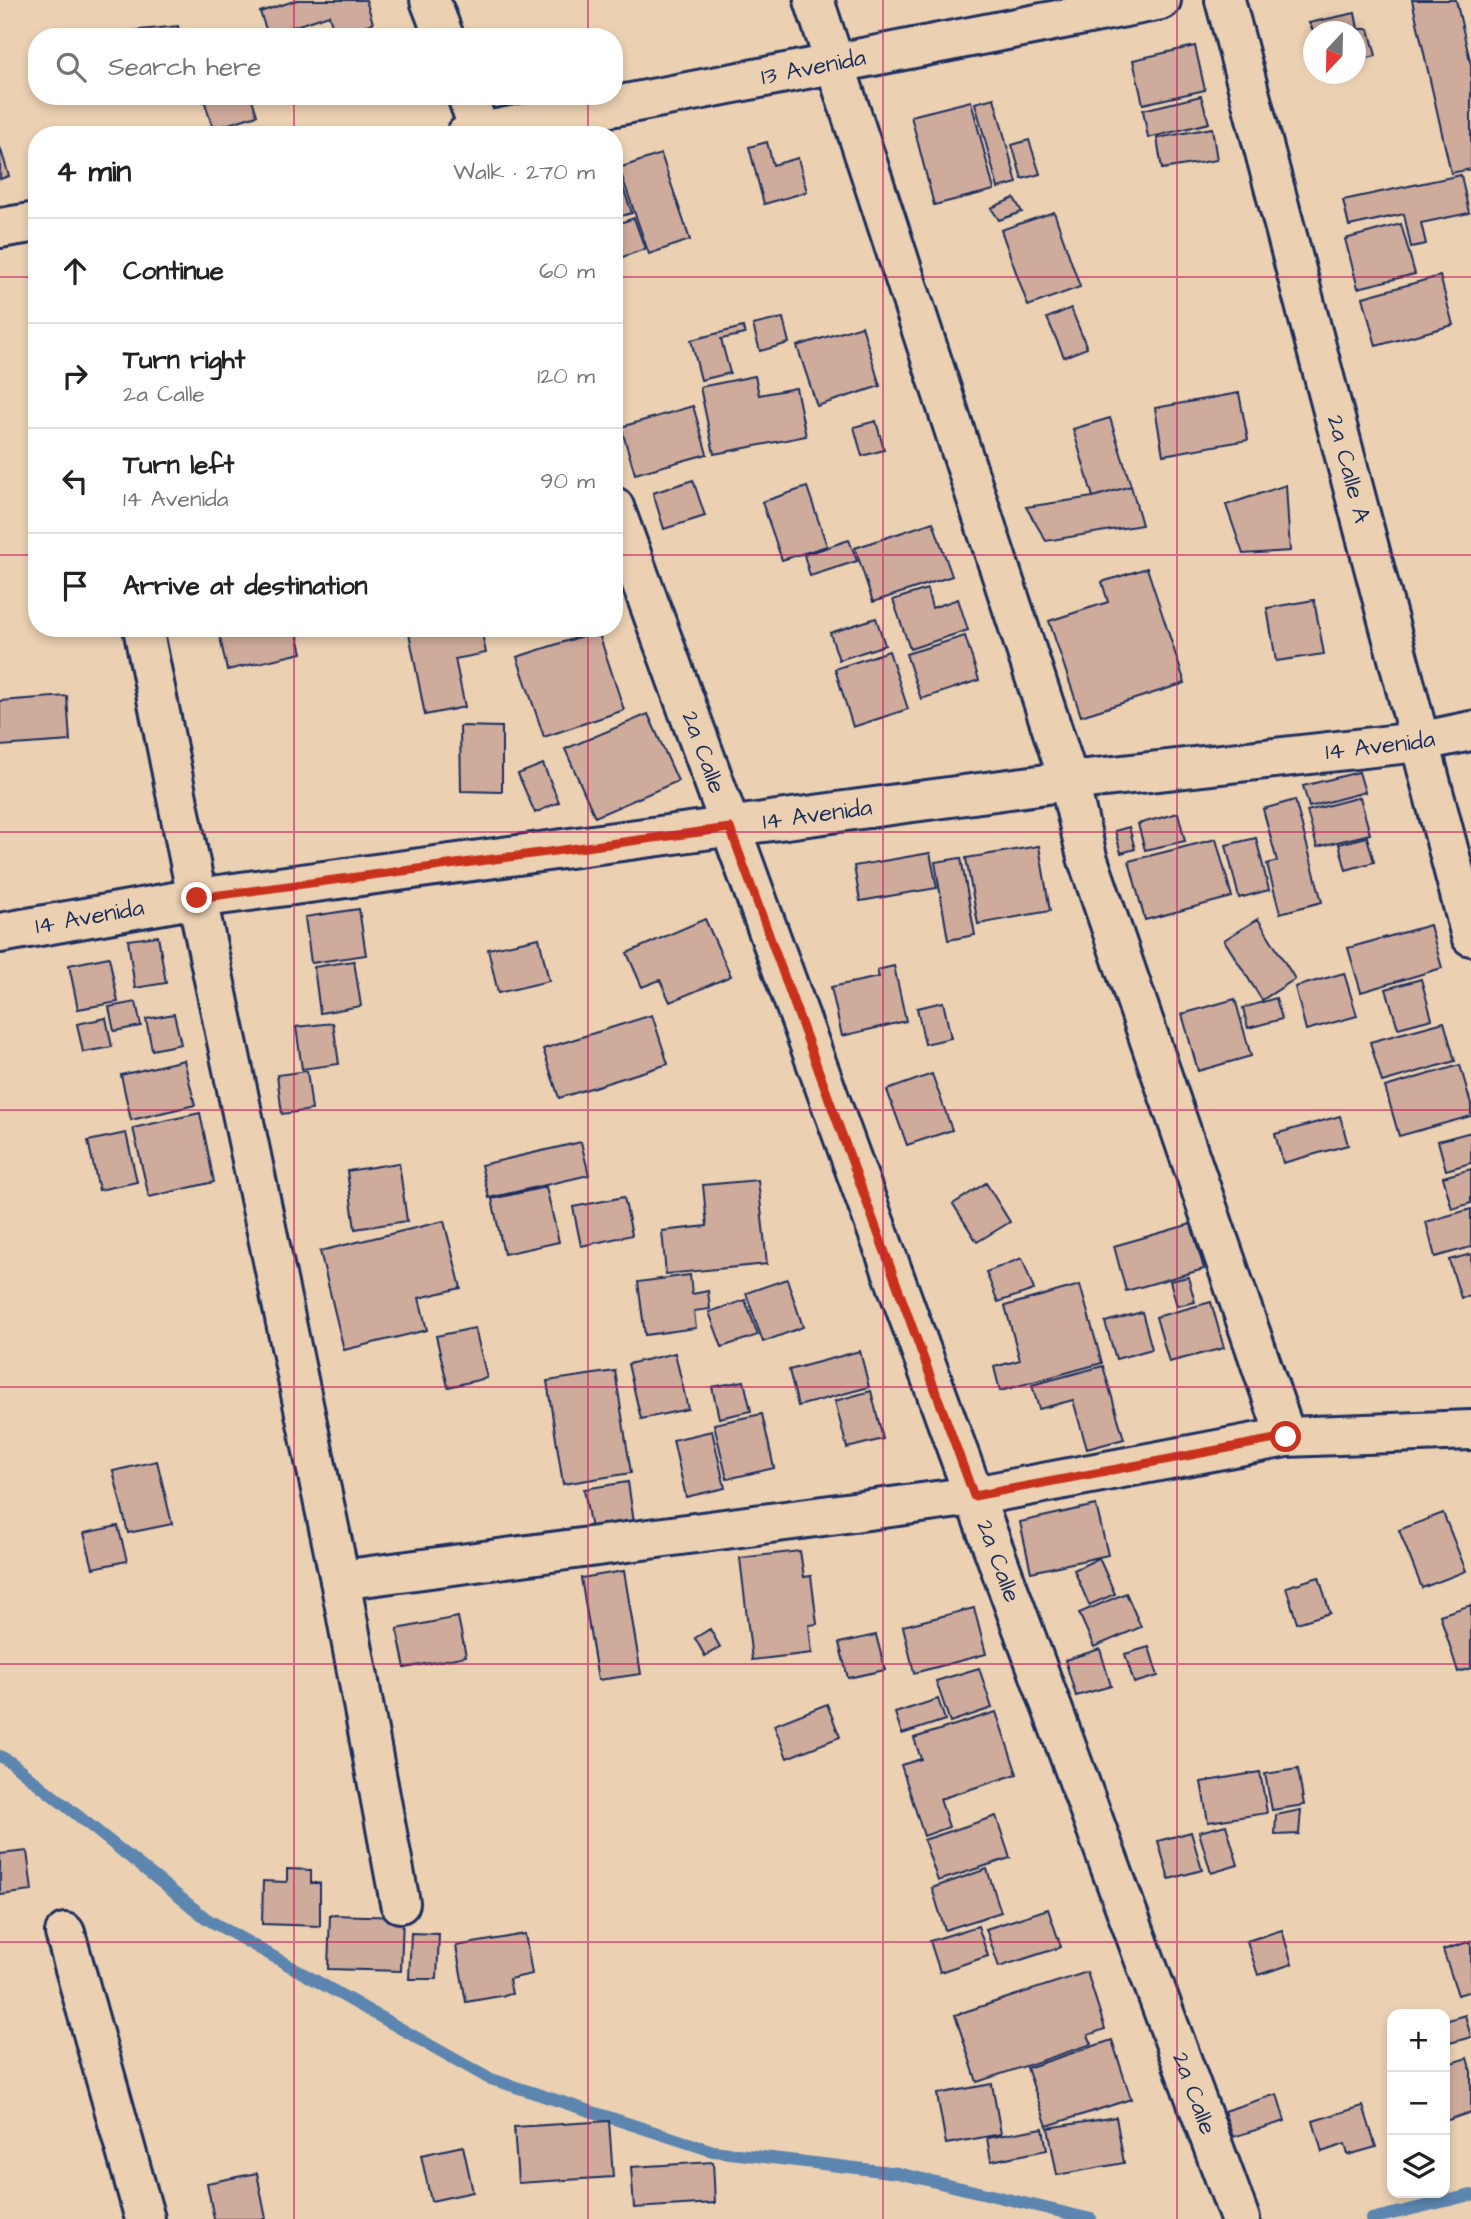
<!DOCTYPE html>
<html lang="en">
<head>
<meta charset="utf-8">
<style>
  body { margin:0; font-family:"Architects Daughter",sans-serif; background:#f2f2f2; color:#222 }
  .controls { position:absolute; right:21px; bottom:21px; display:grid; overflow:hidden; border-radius:14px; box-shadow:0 4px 10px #0003 }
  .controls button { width:63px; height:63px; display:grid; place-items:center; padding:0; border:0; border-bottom:2px solid #e0e0e0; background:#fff; color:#222; font:35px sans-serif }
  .compass { position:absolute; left:1303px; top:21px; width:63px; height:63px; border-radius:50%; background:#fff; box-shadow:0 4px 10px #0003; rotate:202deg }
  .stop { position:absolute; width:21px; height:21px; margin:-16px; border:5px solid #c8321e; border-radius:50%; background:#fff }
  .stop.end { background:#c8321e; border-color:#fff; box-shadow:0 2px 7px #0008 }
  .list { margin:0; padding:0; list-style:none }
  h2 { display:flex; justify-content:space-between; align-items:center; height:91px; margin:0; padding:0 28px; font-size:30px }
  h2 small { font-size:23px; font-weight:400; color:#767676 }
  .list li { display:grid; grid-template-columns:46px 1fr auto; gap:21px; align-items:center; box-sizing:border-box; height:105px; padding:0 28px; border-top:2px solid #e0e0e0 }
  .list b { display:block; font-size:26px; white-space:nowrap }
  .list p { margin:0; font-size:23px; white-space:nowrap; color:#767676 }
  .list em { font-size:23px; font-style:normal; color:#767676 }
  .icon { flex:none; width:38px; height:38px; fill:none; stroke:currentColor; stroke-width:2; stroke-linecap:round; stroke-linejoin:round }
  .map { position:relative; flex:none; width:1471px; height:2219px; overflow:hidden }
  .search { position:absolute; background:#fff; box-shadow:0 4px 10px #0003; left:28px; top:28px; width:595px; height:77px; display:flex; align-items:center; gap:18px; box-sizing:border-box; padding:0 24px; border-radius:28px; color:#767676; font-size:26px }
  .panel { position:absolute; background:#fff; box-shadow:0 4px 10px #0003; left:28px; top:126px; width:595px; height:511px; border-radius:28px }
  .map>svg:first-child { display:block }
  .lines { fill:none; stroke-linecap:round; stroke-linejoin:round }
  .stream { stroke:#5c86b0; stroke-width:12 }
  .building { fill:#cfab9c; stroke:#1b2f5e; stroke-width:2 }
  .minor-casing { stroke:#1b2f5e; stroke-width:44 }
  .minor { stroke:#ebd0b2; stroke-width:38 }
  .route { stroke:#c8321e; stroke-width:9 }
  .grid { fill:none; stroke:#c2185b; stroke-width:2; stroke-opacity:0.55 }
  .labels { text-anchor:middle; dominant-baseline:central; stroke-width:5; stroke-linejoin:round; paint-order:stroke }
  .street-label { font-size:24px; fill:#1b2f5e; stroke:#ebd0b2 }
</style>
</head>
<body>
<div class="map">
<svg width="1471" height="2219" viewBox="0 0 1471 2219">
  <rect width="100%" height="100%" fill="#ebd0b2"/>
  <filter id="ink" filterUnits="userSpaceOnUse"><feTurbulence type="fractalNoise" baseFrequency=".0143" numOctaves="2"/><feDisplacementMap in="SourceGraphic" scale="14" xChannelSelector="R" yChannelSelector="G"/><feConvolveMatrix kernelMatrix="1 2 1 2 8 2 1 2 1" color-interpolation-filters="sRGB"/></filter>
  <g filter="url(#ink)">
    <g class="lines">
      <path class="stream" d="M0,1756L12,1763L207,1919L488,2078L713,2151L898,2173L1091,2219
        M1371,2219L1471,2195"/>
    </g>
    <path class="building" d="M297,0H366L373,23L335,35L329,15L268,35L260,12Z
      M1412,0H1456L1471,65V169L1451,173Z
      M1355,13L1358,29H1369L1376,56L1356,61V32H1314L1309,23Z
      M178,26L180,37H101V34Z
      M1195,46L1205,90L1143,104L1133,60Z
      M203,96H251L257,115L213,129Z
      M1201,96L1209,123L1148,138L1143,110Z
      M994,98L1017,183L998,188L975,103Z
      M971,101L994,190L934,205L911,116Z
      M1212,128L1217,160L1162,169L1157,138Z
      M1029,140L1040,174L1022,179L1012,145Z
      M767,142L773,165L798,158L807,192L764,204L749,147Z
      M0,147L9,176L0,179Z
      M661,154L690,240L649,254L619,168Z
      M617,171L632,213L614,218V172Z
      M1461,175L1469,213L1421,223L1426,244L1411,247L1404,214L1349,226L1343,200Z
      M1014,198L1022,212L999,220L991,208Z
      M1054,212L1080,287L1028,306L1001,230Z
      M634,218L645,249L614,260V225Z
      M1401,224L1415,274L1358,288L1345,239Z
      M1440,276L1453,325L1376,346L1363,297Z
      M1071,308L1087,348L1064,357L1047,318Z
      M783,318L789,343L760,351L753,325Z
      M862,326L880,386L817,406L797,346Z
      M743,327L745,334L721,339L730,373L701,380L691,340Z
      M755,376L759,395L796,388L806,436L714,454L700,387Z
      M1239,393L1248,440L1163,455L1155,408Z
      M693,406L707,454L635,474L621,427Z
      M1110,418L1131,486L1093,497L1073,429Z
      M876,421L884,450L862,456L854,427Z
      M693,480L705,516L664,529L653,493Z
      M1286,485L1290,551L1243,554L1226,505Z
      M1131,486L1142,525L1046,541L1026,507L1093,497Z
      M807,487L827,546L782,560L762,502Z
      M933,522L952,576L873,602L855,548Z
      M849,540L857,561L810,576L804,555Z
      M1147,568L1185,683L1081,716L1049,621L1108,602L1102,582Z
      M927,589L932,608L958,599L968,630L910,649L893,600Z
      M1314,600L1324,654L1276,661L1267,608Z
      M876,618L885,645L839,660L830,633Z
      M218,628H296L302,653L227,670Z
      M408,628H481L486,653L455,659L465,707L425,715Z
      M598,631L624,710L544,737L517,657Z
      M965,636L979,680L921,699L906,654Z
      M889,651L908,709L853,727L835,669Z
      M67,696L70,741L0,746V701Z
      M648,714L678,781L595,817L565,749Z
      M460,726L502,727V792L461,791Z
      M543,764L559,802L535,813L518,774Z
      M1359,772L1365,792L1309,807L1303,786Z
      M1360,797L1370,834L1317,847L1307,811Z
      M1295,800L1322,902L1280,913L1267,864L1277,861L1263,809Z
      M1178,813L1185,841L1145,850L1138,824Z
      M1129,827L1135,849L1121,853L1115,831Z
      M1367,837L1374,862L1346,870L1339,844Z
      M1256,838L1269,890L1239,898L1226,845Z
      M1216,839L1232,897L1145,920L1129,861Z
      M1039,846L1050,911L978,924L966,858Z
      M930,853L937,888L860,901L854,866Z
      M961,858L975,935L948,940L935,862Z
      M359,909L366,955L311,963L305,917Z
      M705,919L731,976L670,1002L660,980L642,987L627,953Z
      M1258,919L1295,979L1262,1000L1224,940Z
      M1430,925L1442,968L1361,992L1348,948Z
      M158,936L166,983L135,988L128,940Z
      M539,938L549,981L498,993L488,949Z
      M109,957L118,1002L78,1009L69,965Z
      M354,961L361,1006L320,1013L314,967Z
      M894,966L906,1021L842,1036L831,987L879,977L877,970Z
      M1344,973L1357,1016L1306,1030L1295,987Z
      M1421,979L1432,1019L1398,1028L1386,989Z
      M1276,998L1282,1019L1248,1028L1243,1008Z
      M1235,999L1251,1056L1198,1071L1182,1014Z
      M136,1002L141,1026L114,1031L109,1007Z
      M943,1002L951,1038L925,1044L917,1008Z
      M174,1014L181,1044L152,1050L146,1019Z
      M652,1015L668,1064L559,1098L543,1049Z
      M106,1018L112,1047L83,1052L77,1024Z
      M1444,1022L1455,1061L1382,1082L1370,1042Z
      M333,1023L339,1064L302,1069L296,1027Z
      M184,1060L195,1105L131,1120L121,1075Z
      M1460,1065L1471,1104V1116L1399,1136L1385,1087Z
      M307,1071L312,1110L282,1114L277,1075Z
      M932,1074L952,1130L907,1145L887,1090Z
      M200,1113L214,1182L149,1197L133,1128Z
      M1340,1116L1348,1145L1283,1163L1275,1134Z
      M1471,1132V1163L1446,1170L1438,1141Z
      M126,1133L137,1182L99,1190L88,1141Z
      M581,1142L589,1175L489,1198L481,1165Z
      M399,1163L407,1221L355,1229L347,1171Z
      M1471,1169V1203L1452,1209L1443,1177Z
      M758,1180L767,1264L666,1274L662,1231L707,1226L703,1185Z
      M986,1183L1010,1222L977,1242L953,1204Z
      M546,1187L559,1242L504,1254L492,1199Z
      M624,1197L632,1235L581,1246L573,1207Z
      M1471,1209V1247L1435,1257L1426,1222Z
      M444,1221L461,1288L419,1298L427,1330L344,1350L320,1251Z
      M1191,1224L1204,1269L1126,1291L1114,1246Z
      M1471,1254V1296L1461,1298L1449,1260Z
      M1022,1258L1034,1290L998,1302L986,1272Z
      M690,1275L692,1294L708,1291L710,1309L694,1311L696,1328L645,1335L638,1282Z
      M1188,1277L1195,1302L1177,1306L1170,1281Z
      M787,1279L803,1327L763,1342L746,1293Z
      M1080,1285L1102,1363L1000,1391L994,1367L1020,1360L1005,1306Z
      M745,1300L758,1335L722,1347L709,1312Z
      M1211,1302L1224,1348L1169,1362L1156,1317Z
      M1142,1312L1152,1349L1116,1359L1105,1322Z
      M475,1328L487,1378L448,1387L436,1336Z
      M860,1351L869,1387L798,1406L789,1370Z
      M675,1353L688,1409L641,1419L628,1364Z
      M1103,1366L1124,1439L1087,1449L1073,1400L1039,1409L1032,1385Z
      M615,1371L631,1473L563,1484L547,1381Z
      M744,1381L751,1411L719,1418L712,1387Z
      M871,1391L883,1439L847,1448L835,1401Z
      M762,1414L774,1468L727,1479L714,1424Z
      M712,1431L725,1488L686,1497L673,1440Z
      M157,1461L172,1524L128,1533L113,1471Z
      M628,1482L634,1523L591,1530L584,1489Z
      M1096,1505L1108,1555L1031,1572L1020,1522Z
      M1443,1513L1466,1571L1422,1588L1399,1530Z
      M118,1526L127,1561L93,1568L84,1533Z
      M800,1551L804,1577L811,1576L817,1624L809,1625L812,1653L752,1660L740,1558Z
      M1099,1558L1115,1594L1089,1605L1074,1570Z
      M624,1571L641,1674L598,1680L581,1578Z
      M1319,1577L1330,1613L1297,1623L1286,1587Z
      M1126,1593L1141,1627L1094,1647L1079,1613Z
      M1471,1605V1668L1458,1672L1440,1615Z
      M974,1608L986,1654L914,1673L903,1626Z
      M458,1617L466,1656L405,1668L397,1629Z
      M710,1629L720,1647L705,1656L695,1638Z
      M876,1635L885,1670L848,1678L839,1643Z
      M1149,1647L1158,1676L1134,1683L1125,1654Z
      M1100,1649L1111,1686L1076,1696L1065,1660Z
      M979,1668L992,1708L950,1722L936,1681Z
      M938,1699L945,1720L902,1734L895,1713Z
      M827,1704L840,1737L787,1758L774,1725Z
      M996,1712L1017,1774L940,1799L949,1827L924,1836L901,1765L921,1759L914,1738Z
      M1298,1769L1304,1805L1272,1810L1265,1774Z
      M1260,1772L1267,1813L1208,1822L1201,1782Z
      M1301,1810L1299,1834L1275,1835L1276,1815Z
      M996,1816L1010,1858L938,1881L924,1840Z
      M1226,1825L1238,1865L1211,1873L1199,1832Z
      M1191,1832L1202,1870L1169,1879L1158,1841Z
      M27,1851L32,1891L0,1895V1854Z
      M287,1869L311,1870V1883H320V1926L262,1924L263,1881L287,1882Z
      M987,1869L1001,1912L945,1930L932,1888Z
      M1048,1909L1061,1947L999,1967L986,1929Z
      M330,1915L403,1917L401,1971L328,1969Z
      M978,1926L988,1956L940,1972L930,1941Z
      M1282,1930L1292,1964L1258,1975L1247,1941Z
      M411,1933L439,1934L437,1979H409Z
      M525,1934L532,1974L509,1979L512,1994L466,2002L456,1946Z
      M1471,1941V1991L1458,1995L1443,1950Z
      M1087,1972L1105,2029L1088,2035L1092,2044L977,2082L955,2015Z
      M1465,2015L1471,2037L1450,2043L1445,2021Z
      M1112,2040L1131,2099L1047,2126L1027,2068Z
      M1467,2058L1471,2072V2112L1445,2121V2065Z
      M992,2084L1001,2134L946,2144L937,2094Z
      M1277,2094L1285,2121L1233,2137L1224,2111Z
      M1363,2106L1376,2147L1348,2155L1345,2144L1322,2152L1313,2121Z
      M1116,2117L1124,2163L1057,2175L1048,2128Z
      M609,2121L613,2177L518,2183L514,2127Z
      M1043,2128L1047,2150L991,2161L987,2138Z
      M463,2146L473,2192L431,2201L421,2155Z
      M713,2162L715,2203L634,2208L631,2167Z
      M257,2173L266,2219H214L207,2183Z"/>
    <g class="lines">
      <defs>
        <g id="minor">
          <path d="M430,0L444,37"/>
          <path d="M814,0L1069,781L1087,857L1286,1437"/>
          <path id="s1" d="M1225,0L1471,936"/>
          <path d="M467,96L481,135"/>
          <path id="s2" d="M466,135L1161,0"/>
          <path d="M0,228L37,222"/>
          <path id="s3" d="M614,507L974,1496L1240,2219"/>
          <path d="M143,628L197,898L340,1580L400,1903"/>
          <path id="s4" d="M0,933L197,898L1069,781L1418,742L1471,731"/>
          <path d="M340,1580L974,1496L1286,1437L1471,1430"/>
          <path d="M65,1933L145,2219"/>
        </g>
      </defs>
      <use href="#minor" class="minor-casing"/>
      <use href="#minor" class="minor"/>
    </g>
  </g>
  <g class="lines" filter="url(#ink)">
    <path class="route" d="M197,898L730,828L974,1496L1286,1437"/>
  </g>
  <path class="grid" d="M294,0V37M588,0V37M883,0V2219M1177,0V2219M294,96V135M588,96V135M0,277H37M614,277H1471M0,555H37M614,555H1471M294,628V2219M588,628V2219M0,832H1471M0,1110H1471M0,1387H1471M0,1664H1471M0,1942H1471"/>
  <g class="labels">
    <g class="street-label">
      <text stroke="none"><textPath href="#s2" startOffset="354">13 Avenida</textPath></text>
      <text stroke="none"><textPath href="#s1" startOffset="485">2a Calle A</textPath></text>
      <text stroke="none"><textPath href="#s4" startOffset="1393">14 Avenida</textPath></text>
      <text stroke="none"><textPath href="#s3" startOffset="261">2a Calle</textPath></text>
      <text stroke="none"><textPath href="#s4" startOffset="826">14 Avenida</textPath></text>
      <text stroke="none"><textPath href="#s4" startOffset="91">14 Avenida</textPath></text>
      <text stroke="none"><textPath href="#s3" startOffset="1122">2a Calle</textPath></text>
      <text stroke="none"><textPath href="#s3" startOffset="1689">2a Calle</textPath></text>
    </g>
  </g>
</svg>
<div class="controls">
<button>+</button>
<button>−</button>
<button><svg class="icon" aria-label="layers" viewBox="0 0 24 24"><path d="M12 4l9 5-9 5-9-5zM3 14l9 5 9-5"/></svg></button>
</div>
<svg class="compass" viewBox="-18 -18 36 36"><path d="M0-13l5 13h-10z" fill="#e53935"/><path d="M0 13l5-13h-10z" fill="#767676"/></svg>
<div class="stop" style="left:1286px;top:1437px"></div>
<div class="stop end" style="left:197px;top:898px"></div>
<div class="search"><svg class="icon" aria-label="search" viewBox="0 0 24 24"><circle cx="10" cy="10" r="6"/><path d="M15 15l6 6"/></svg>Search here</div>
<section class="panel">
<h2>4 min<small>Walk · 270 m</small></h2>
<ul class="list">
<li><svg class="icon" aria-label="ahead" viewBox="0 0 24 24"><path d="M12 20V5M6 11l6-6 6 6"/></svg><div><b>Continue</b></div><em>60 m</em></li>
<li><svg class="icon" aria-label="right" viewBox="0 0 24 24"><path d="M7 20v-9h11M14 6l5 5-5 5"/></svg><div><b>Turn right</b><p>2a Calle</p></div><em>120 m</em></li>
<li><svg class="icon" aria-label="left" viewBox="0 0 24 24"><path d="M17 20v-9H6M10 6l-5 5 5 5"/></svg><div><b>Turn left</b><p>14 Avenida</p></div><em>90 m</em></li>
<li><svg class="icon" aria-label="arrive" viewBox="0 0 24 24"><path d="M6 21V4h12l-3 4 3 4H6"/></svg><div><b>Arrive at destination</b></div></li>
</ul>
</section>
</div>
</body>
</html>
